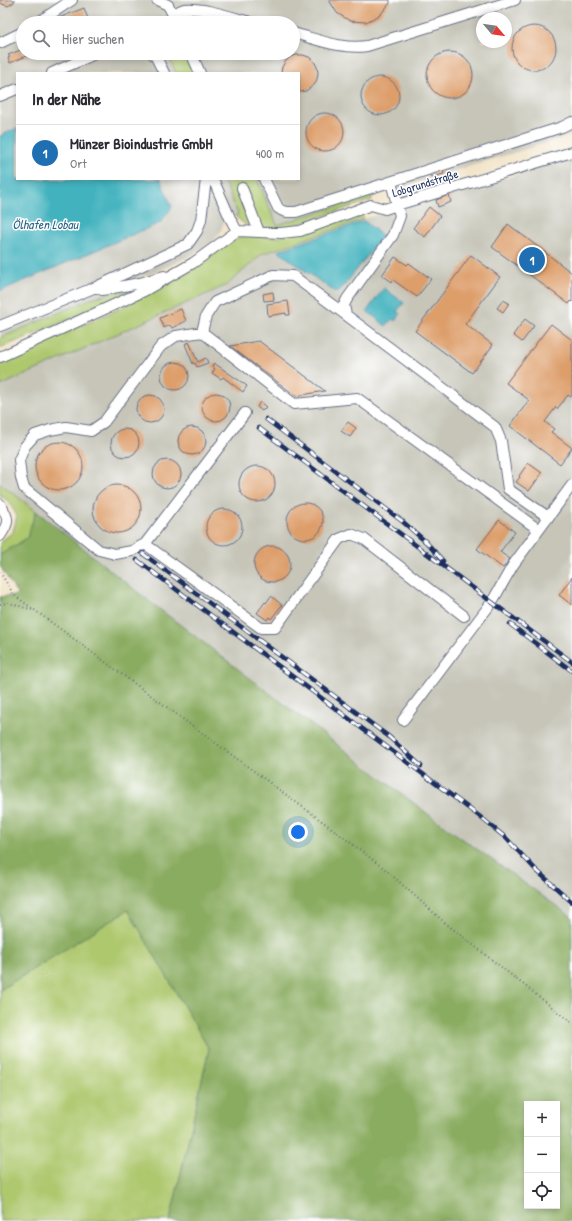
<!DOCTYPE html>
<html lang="de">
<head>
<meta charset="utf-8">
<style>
  body { margin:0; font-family:"Patrick Hand",sans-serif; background:#f2f2f3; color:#2b2b33 }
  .controls { position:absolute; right:12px; bottom:12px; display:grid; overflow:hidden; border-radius:0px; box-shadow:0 2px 6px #0003 }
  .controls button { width:36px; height:36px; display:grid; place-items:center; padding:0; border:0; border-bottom:1px solid #e1e1e2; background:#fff; color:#2b2b33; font:20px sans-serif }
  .compass { position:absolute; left:476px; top:12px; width:36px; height:36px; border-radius:50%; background:#fff; box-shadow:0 2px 6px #0003; rotate:119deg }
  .you { position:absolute; left:298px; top:832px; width:14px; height:14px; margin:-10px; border:3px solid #fff; border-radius:50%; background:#1a73e8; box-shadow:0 0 0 6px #1a73e833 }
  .badge { display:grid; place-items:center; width:26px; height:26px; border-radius:50%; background:#1f6fb2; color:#fff; font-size:13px; font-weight:700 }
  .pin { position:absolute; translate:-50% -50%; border:2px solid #fff; box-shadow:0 1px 4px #0006 }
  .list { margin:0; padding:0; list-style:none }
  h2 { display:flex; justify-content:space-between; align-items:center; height:52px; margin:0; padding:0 16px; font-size:17px }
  h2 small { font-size:13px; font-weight:400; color:#7c7c81 }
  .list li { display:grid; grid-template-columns:26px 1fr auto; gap:12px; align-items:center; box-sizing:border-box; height:56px; padding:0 16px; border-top:1px solid #e1e1e2 }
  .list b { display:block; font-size:15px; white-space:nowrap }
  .list p { margin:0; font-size:13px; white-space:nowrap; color:#7c7c81 }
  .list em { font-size:13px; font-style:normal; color:#7c7c81 }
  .icon { flex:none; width:22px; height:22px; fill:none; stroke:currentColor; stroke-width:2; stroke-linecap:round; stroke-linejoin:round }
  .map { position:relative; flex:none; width:572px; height:1221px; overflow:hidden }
  .search { position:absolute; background:#fff; box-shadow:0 2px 6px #0003; left:16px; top:16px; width:284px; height:44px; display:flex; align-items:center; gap:10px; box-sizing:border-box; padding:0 14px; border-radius:22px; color:#7c7c81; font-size:15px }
  .panel { position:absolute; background:#fff; box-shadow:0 2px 6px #0003; left:16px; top:72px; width:284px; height:108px; border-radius:0px }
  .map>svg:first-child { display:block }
  .industrial { fill:#c6c5b8; fill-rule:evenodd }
  .green { fill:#aec86e; stroke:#647c66 }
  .forest { fill:#8aac61; stroke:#526e60; fill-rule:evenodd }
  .water { fill:#43b2be; stroke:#2f708e }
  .building { fill:#dd9e6a }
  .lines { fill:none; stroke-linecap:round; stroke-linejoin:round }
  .minor-casing { stroke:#666e82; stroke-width:12 }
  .path { stroke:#666e82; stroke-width:2; stroke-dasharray:1 3; stroke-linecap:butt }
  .minor { stroke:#fff; stroke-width:10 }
  .rail-casing { stroke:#1b2f5e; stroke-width:4.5 }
  .rail { stroke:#fff; stroke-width:3; stroke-dasharray:9; stroke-linecap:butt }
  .labels { text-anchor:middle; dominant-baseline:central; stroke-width:3; stroke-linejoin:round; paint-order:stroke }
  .street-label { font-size:12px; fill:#1b2f5e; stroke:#fff }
  .water-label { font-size:13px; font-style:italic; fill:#2b6384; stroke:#fff }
</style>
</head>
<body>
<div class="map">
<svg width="572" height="1221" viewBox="0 0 572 1221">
  <rect width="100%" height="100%" fill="#fff"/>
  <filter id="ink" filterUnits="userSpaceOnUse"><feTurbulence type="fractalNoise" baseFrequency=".025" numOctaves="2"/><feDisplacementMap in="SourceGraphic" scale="8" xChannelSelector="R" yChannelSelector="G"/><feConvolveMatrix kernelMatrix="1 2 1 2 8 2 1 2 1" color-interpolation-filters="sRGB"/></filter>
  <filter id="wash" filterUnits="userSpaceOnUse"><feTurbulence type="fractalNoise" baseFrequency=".012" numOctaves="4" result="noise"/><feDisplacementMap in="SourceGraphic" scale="16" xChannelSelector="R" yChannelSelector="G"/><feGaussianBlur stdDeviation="0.9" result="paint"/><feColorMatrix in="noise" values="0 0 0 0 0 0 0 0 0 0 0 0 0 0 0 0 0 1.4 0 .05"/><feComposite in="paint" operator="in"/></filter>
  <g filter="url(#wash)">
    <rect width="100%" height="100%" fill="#f1e2c5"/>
    <path class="industrial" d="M0,0H572V135L277,225L257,179H299V73H196L187,53H293V23H23V53H167L176,73H17V179H223L238,214L224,221L220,233L214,241L192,255L149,275L139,277L141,287L95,297L0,338ZM482,18H506V42H482Z
      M572,157V917L432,817L149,601L0,483V386L227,285L262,254L364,219L501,179Z"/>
    <path class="green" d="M167,53H187L196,73H176Z
      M223,179H257L277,225L371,196L372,200L282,229L250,227L243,223L235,216L238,214Z
      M360,213L364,219L262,254L227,285L0,386V362L125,306L190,269L227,241L244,236L279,237Z
      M141,287L74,318L0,348V338L95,297Z
      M0,483L36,511L27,538L0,555V542L13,532L17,516L9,502L0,495Z
      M128,909L209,1049L170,1221H0V990Z"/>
    <path class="forest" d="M36,511L149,601L432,817L572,917V1221H170L209,1049L128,910L0,990V597L18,595L0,566V555L27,538ZM527,1104H557V1206H527Z"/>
    <path class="water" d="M17,128V179H160L172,207L160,223L0,291V136Z
      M364,221L383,236L343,287L336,293L278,251Z
      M384,288L404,303L397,311L400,314L395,321L392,319L386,326L367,311Z"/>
    <g id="blocks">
      <path class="building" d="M0,0H15L13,3L8,6L2,4L0,2Z
        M329,0H390V3L380,15L366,22L350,21L337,13Z
        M84,8L88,19L78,23H46Z
        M512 48a22 22 0 1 1 44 0a22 22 0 1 1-44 0Z
        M23,49V53H28L29,55L10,63L8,58L10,57L8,55Z
        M427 75a23 23 0 1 1 46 0a23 23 0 1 1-46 0Z
        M296,55H303L309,57L314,61L317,67L318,73L317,79L315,84L306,91L300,92H299V73H281L282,67L285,62L290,57Z
        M361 96a19 19 0 1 1 38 0a19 19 0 1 1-38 0Z
        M306 132a19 19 0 1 1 38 0a19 19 0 1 1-38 0Z
        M443,169L444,174L432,177L431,173Z
        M449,195L451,202L438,207L436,200Z
        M429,207L440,216L425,237L413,228Z
        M508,224L572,273V302L571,301L569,304L492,247Z
        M471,255L500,277L465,324L493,345L472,373L415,331Z
        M395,257L407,265L409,263L431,279L417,297L393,280L392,282L382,275Z
        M273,292L274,300L264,301L263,294Z
        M503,300L509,303L503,312L497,308Z
        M288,301L290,315H286V313L268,316L267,304Z
        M181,309L186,321L172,328L170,325L164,328L160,318Z
        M525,319L534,326L522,342L513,335Z
        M551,324L572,340V395L571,397L568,395L557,409L556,407L545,422L554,429L551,432L572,448L560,464L510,426L529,400L506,383Z
        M259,341L325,391L296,396L230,346Z
        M189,342L198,362L206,358L208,363L197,367L195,363L193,364L185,344Z
        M161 376a14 14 0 1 1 28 0a14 14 0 1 1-28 0Z
        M214,363L247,386L243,392L223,377L221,379L212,373L215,369L212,367Z
        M202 407a14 14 0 1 1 28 0a14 14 0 1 1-28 0Z
        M136 409a14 14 0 1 1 28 0a14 14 0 1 1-28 0Z
        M260,402L266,407L262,411L257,407Z
        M348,422L356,428L350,437L341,431Z
        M178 441a14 14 0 1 1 28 0a14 14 0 1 1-28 0Z
        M111 443a14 14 0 1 1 28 0a14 14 0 1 1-28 0Z
        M35 466a24 24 0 1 1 48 0a24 24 0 1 1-48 0Z
        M153 474a14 14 0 1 1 28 0a14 14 0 1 1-28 0Z
        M528,463L542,473L529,491L516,482L520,477L519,476Z
        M239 484a18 18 0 1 1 36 0a18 18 0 1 1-36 0Z
        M93 509a24 24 0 1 1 48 0a24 24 0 1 1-48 0Z
        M287 521a18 18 0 1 1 36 0a18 18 0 1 1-36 0Z
        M206 527a18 18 0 1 1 36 0a18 18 0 1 1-36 0Z
        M499,520L515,532L500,552L510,559L503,568L477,549Z
        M254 564a18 18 0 1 1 36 0a18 18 0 1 1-36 0Z
        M572,577V605L559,595Z
        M271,596L282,605L271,619L269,617L267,620L257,613L265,602L266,603Z"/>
    </g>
  </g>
  <g filter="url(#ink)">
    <use href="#blocks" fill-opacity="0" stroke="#666e82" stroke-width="1"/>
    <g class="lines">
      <defs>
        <path id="minor" d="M157,0L168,5L177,23
          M173,14C176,13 180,10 184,9C204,7 234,18 253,23
          M37,23L72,0
          M293,33C317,39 342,50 367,46L515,0
          M0,43L23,32
          M152,53L156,57L164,73
          M191,53L200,73
          M52,73L97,53
          M0,96L17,89
          M213,179L230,218L237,231
          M264,179L278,208C284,213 289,212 296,212L562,127L572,122
          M391,182L400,216L393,235L347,299L344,305L346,315L495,427L501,441L508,489L548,517
          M242,188L259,232
          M237,231L281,233L300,231L371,205L385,209L397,205L572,152
          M96,287L188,244L197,231L201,220L206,179
          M346,315L293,276L273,275L215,302L206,316L202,332L294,404L357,398L539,530
          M0,326L96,287L102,290L140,283L164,276
          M202,332L176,336L161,346L104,422L91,431L66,427L50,430L35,435L25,446L19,460L21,478L24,488L99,550L115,554L132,551L145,544L245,413
          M0,357L144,291L193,263L237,231
          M0,504C9,518 10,522 0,536
          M145,544L261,628H275L339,539L351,534L364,539L464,616
          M403,720L492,602L513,565L572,485"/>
      </defs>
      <use href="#minor" class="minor-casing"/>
      <path class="path" d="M0,572L14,595L334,830L386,870L444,922L572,1023
        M0,604L9,603L33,610"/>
      <use href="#minor" class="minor"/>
      <defs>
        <path id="rail" d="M266,419L402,521L426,542L443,561
          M259,428L572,662
          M142,553L388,736L421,766
          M137,560L479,816L506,838L536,870L572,902
          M510,624L572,671"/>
      </defs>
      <use href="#rail" class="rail-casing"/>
      <use href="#rail" class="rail"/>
    </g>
  </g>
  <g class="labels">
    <g class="street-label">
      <text transform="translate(425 183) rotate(-17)">Lobgrundstraße</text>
    </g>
    <g class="water-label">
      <text x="45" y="224">Ölhafen Lobau</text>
    </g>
  </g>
</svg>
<div class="controls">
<button>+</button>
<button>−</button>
<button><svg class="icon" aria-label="locate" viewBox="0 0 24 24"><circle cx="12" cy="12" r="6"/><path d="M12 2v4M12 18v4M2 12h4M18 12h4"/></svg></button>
</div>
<svg class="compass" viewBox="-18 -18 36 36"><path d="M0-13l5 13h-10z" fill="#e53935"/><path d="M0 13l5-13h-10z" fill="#7c7c81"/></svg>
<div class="you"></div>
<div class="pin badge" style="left:532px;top:260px">1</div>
<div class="search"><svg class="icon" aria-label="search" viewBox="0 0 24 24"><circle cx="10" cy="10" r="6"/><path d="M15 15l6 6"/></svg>Hier suchen</div>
<section class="panel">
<h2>In der Nähe<small></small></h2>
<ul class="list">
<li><span class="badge">1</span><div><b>Münzer Bioindustrie GmbH</b><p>Ort</p></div><em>400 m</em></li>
</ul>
</section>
</div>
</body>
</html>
